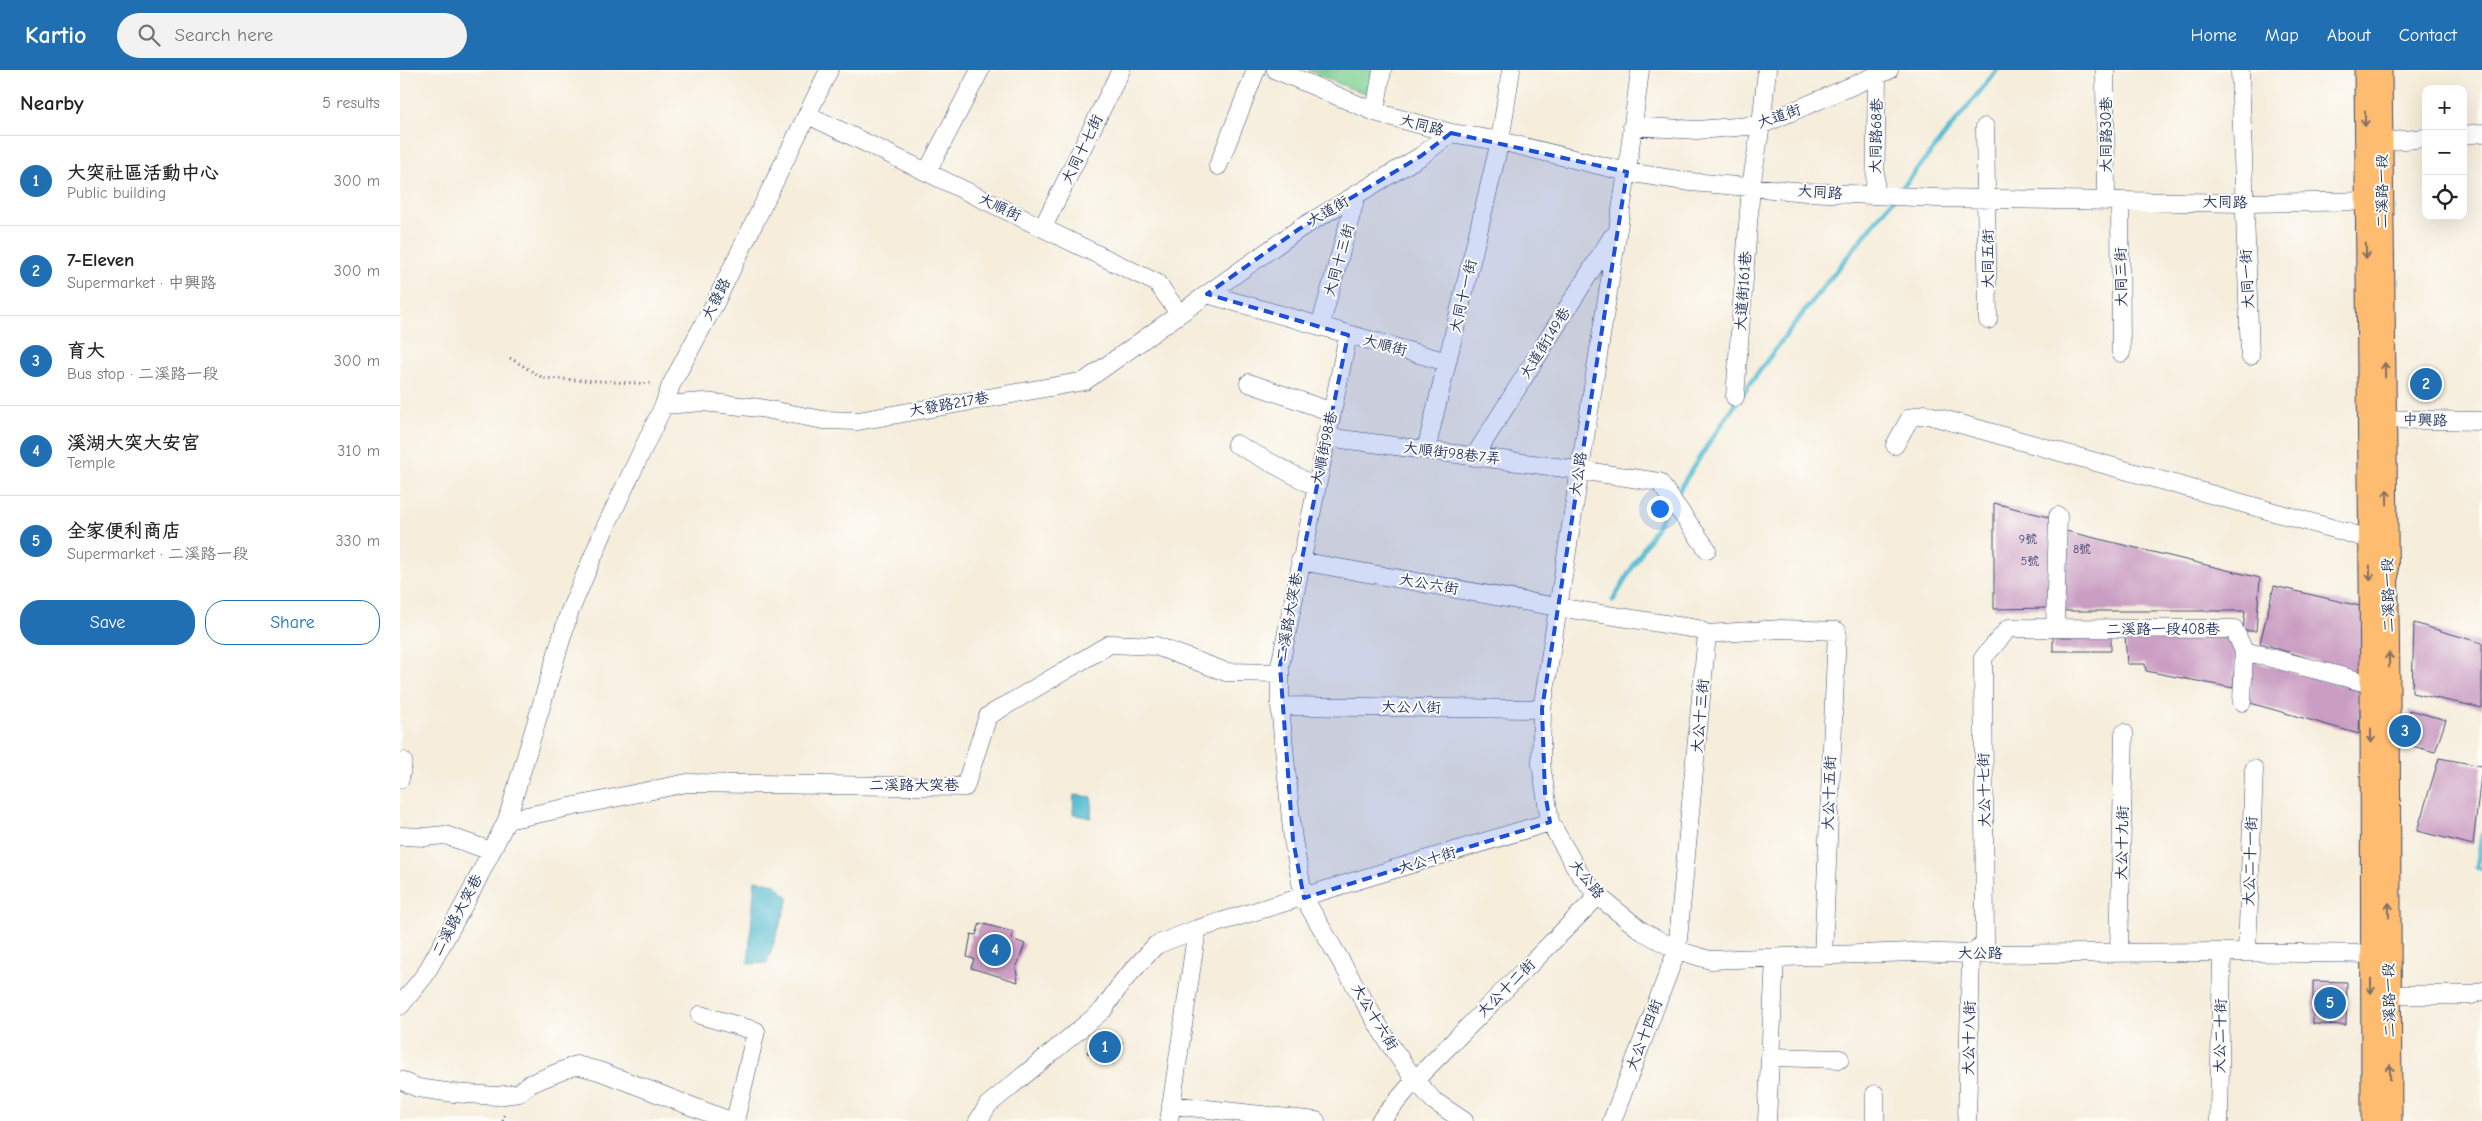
<!DOCTYPE html>
<html lang="en">
<head>
<meta charset="utf-8">
<style>
  body { margin:0; font-family:"Comic Neue","LXGW WenKai TC",sans-serif; background:#f2f2f2; color:#222 }
  .controls { position:absolute; right:15px; top:15px; display:grid; overflow:hidden; border-radius:10px; box-shadow:0 5px 20px #0002 }
  .controls button { width:45px; height:45px; display:grid; place-items:center; padding:0; border:0; border-bottom:1px solid #e0e0e0; background:#fff; color:#222; font:25px sans-serif }
  .you { position:absolute; left:1259px; top:438px; width:18px; height:18px; margin:-12px; border:4px solid #fff; border-radius:50%; background:#1a73e8; box-shadow:0 0 0 8px #1a73e833 }
  .badge { display:grid; place-items:center; width:32px; height:32px; border-radius:50%; background:#1f6fb2; color:#fff; font-size:16px; font-weight:700 }
  .pin { position:absolute; translate:-50% -50%; border:2px solid #fff; box-shadow:0 1px 5px #0006 }
  .list { margin:0; padding:0; list-style:none }
  h2 { display:flex; justify-content:space-between; align-items:center; height:65px; margin:0; padding:0 20px; font-size:21px }
  h2 small { font-size:16px; font-weight:400; color:#767676 }
  .list li { display:grid; grid-template-columns:32px 1fr auto; gap:15px; align-items:center; box-sizing:border-box; height:90px; padding:0 20px; border-top:1px solid #e0e0e0 }
  .list b { display:block; font-size:19px; white-space:nowrap }
  .list p { margin:0; font-size:16px; white-space:nowrap; color:#767676 }
  .list em { font-size:16px; font-style:normal; color:#767676 }
  .actions { display:flex; gap:10px; padding:15px 20px }
  .actions a { flex:1; padding:11px 0; border:1px solid #1f6fb2; border-radius:20px; text-align:center; font-size:18px; color:#1f6fb2 }
  .actions .main { background:#1f6fb2; color:#fff }
  .icon { flex:none; width:28px; height:28px; fill:none; stroke:currentColor; stroke-width:2; stroke-linecap:round; stroke-linejoin:round }
  .map { position:relative; flex:none; width:2082px; height:1051px; overflow:hidden }
  header { display:flex; align-items:center; gap:30px; box-sizing:border-box; height:70px; padding:0 25px; background:#1f6fb2; color:#fff }
  header strong { font-size:24px }
  nav { display:flex; gap:28px; margin-inline-start:auto; font-size:18px }
  .search { width:350px; height:45px; background:#f2f2f2; display:flex; align-items:center; gap:12px; box-sizing:border-box; padding:0 18px; border-radius:28px; color:#767676; font-size:19px }
  main { display:flex }
  aside { flex:1; background:#fff }
  .map>svg:first-child { display:block }
  .green { fill:#7fd193; stroke:#4d8078 }
  .water { fill:#54bcd1; stroke:#387698 }
  .lines { fill:none; stroke-linecap:round; stroke-linejoin:round }
  .stream { stroke:#54bcd1; stroke-width:5 }
  .building { fill:#ca9dc2 }
  .minor-casing { stroke:#3c4c71; stroke-width:19 }
  .major-casing { stroke:#3c4c71; stroke-width:23 }
  .path { stroke:#3c4c71; stroke-width:3; stroke-dasharray:1 4; stroke-linecap:butt }
  .minor { stroke:#fff; stroke-width:18 }
  .major { stroke:#fdbc70; stroke-width:21 }
  .oneway { stroke:#816e66 }
  .marked { fill:#1d4ed8; fill-opacity:0.2; stroke:#1d4ed8; stroke-width:4; stroke-dasharray:10 6; stroke-linejoin:round }
  .labels { text-anchor:middle; dominant-baseline:central; stroke-width:4; stroke-linejoin:round; paint-order:stroke }
  .number-label { font-size:12px; fill:#474a77 }
  .street-label { font-size:15px; fill:#1b2f5e; stroke:#fdfcf7 }
</style>
</head>
<body>
<header>
<strong>Kartio</strong>
<div class="search"><svg class="icon" aria-label="search" viewBox="0 0 24 24"><circle cx="10" cy="10" r="6"/><path d="M15 15l6 6"/></svg>Search here</div>
<nav><a>Home</a><a>Map</a><a>About</a><a>Contact</a></nav>
</header>
<main>
<aside>
<h2>Nearby<small>5 results</small></h2>
<ul class="list">
<li><span class="badge">1</span><div><b>大突社區活動中心</b><p>Public building</p></div><em>300 m</em></li>
<li><span class="badge">2</span><div><b>7-Eleven</b><p>Supermarket · 中興路</p></div><em>300 m</em></li>
<li><span class="badge">3</span><div><b>育大</b><p>Bus stop · 二溪路一段</p></div><em>300 m</em></li>
<li><span class="badge">4</span><div><b>溪湖大突大安宮</b><p>Temple</p></div><em>310 m</em></li>
<li><span class="badge">5</span><div><b>全家便利商店</b><p>Supermarket · 二溪路一段</p></div><em>330 m</em></li>
</ul>
<div class="actions"><a class="main">Save</a><a>Share</a></div>
</aside>
<div class="map">
<svg width="2082" height="1051" viewBox="0 0 2082 1051">
  <rect width="100%" height="100%" fill="#fdfcf7"/>
  <filter id="ink" filterUnits="userSpaceOnUse"><feTurbulence type="fractalNoise" baseFrequency=".02" numOctaves="2"/><feDisplacementMap in="SourceGraphic" scale="10" xChannelSelector="R" yChannelSelector="G"/><feConvolveMatrix kernelMatrix="1 2 1 2 8 2 1 2 1" color-interpolation-filters="sRGB"/></filter>
  <filter id="wash" filterUnits="userSpaceOnUse"><feTurbulence type="fractalNoise" baseFrequency=".0096" numOctaves="4" result="noise"/><feDisplacementMap in="SourceGraphic" scale="20" xChannelSelector="R" yChannelSelector="G"/><feGaussianBlur stdDeviation="1.12" result="paint"/><feColorMatrix in="noise" values="0 0 0 0 0 0 0 0 0 0 0 0 0 0 0 0 0 1.4 0 .05"/><feComposite in="paint" operator="in"/></filter>
  <g filter="url(#wash)">
    <rect width="100%" height="100%" fill="#f6eddb"/>
    <path class="green" d="M908,0H977L973,25L949,18Z"/>
    <path class="water" d="M674,725L692,727L691,748L673,744Z
      M355,810L375,814L389,828L367,893L348,894Z"/>
    <g class="lines">
      <path class="stream" d="M1498,123L1597,0
        M1275,427C1337,323 1417,224 1493,130
        M1213,530L1270,434
        M2082,765L2077,797L2082,799"/>
    </g>
    <g id="blocks">
      <path class="building" d="M1594,433L1652,448L1648,538L1594,539Z
        M1666,461L1860,508L1856,561H1843L1845,541H1661Z
        M1874,516L1964,537L1963,606L1860,573Z
        M2014,553L2082,573V638L2012,623Z
        M1653,564H1711V581H1653Z
        M1725,565H1826L1836,578L1833,618L1746,601L1745,594H1727Z
        M1851,591L1961,621L1959,664L1850,633Z
        M2009,640L2046,650L2035,682L2012,676Z
        M2039,688L2082,696L2073,775L2017,761Z
        M580,853L613,862L612,869L625,874L616,898L618,912L571,898L574,889L567,887L571,864L576,865Z
        M1913,911L1947,912L1946,955L1913,954Z
        M698,960L723,972L712,994L687,983Z"/>
    </g>
  </g>
  <g filter="url(#ink)">
    <use href="#blocks" fill-opacity="0" stroke="#3c4c71" stroke-width="1"/>
    <g class="lines">
      <defs>
        <path id="minor" d="M876,0L975,42L1051,63L1100,71L1227,102L1291,112L1406,122L1538,128L1843,133L1978,131
          M1240,0L1227,102L1142,639L1141,694L1150,752L1179,803L1198,826L1242,861L1277,880L1310,890L1511,882L1571,884L1822,882L1983,884
          M1705,0L1706,131
          M1840,0L1850,286
          M975,42L982,0
          M408,45L757,213L779,243
          M1232,56L1297,60L1361,55L1489,0
          M1585,57L1588,250
          M2063,65L2082,63
          M1969,73L2026,68
          M818,96L856,0
          M527,102L580,0
          M1475,125L1477,7
          M1720,131L1721,283
          M643,157L721,0
          M807,224L1047,292
          M920,257L957,123
          M948,265L880,596V636L893,770L904,828L988,972L1015,1010L1034,1031L1064,1051
          M849,313L932,342
          M1335,327L1351,116L1361,55L1367,0
          M264,335L303,332L360,338L423,350L458,351L685,311L899,159L1021,86L1051,63
          M1973,349L2082,351
          M926,367L1179,400L1259,412L1307,479
          M836,374L916,417
          M1495,375L1510,348L1525,344L1970,469
          M1026,380L1100,71L1111,0
          M1074,387L1212,167
          M900,491L1157,537L1297,559L1307,564L1277,880L1212,1051
          M1655,558L1658,446
          M1307,564L1381,559L1437,561L1423,886
          M1842,632L1844,581
          M880,636L1142,639
          M0,709L3,691
          M107,750L287,713L565,717L588,646L710,574L756,576L826,602L880,603
          M0,766L25,767L45,765L91,781
          M1847,882L1854,699
          M1719,883L1724,663
          M1989,925H2071L2082,921
          M0,936L25,905L71,822L107,750L169,543L205,458L264,335L271,315L314,235L429,0
          M300,945L356,961L335,1051
          M1370,987L1440,989
          M0,1010L18,1018L53,1023L97,1026L119,1023L130,1014L176,995L199,1001L330,1051
          M771,1035L916,1051
          M578,1051L588,1035L703,940L723,911L756,875L797,859L1150,752
          M769,1051L797,859
          M980,1051L1015,1010L1198,826
          M1367,1051L1375,889
          M1475,1051V1024
          M1567,1051L1571,884L1585,873L1583,588L1609,558L1834,559L1844,581L1971,614L1983,615
          M1819,1051L1822,882"/>
        <path id="major" d="M1965,0L1971,614L1972,1051
          M1981,0L1989,615L1991,1051"/>
      </defs>
      <use href="#minor" class="minor-casing"/>
      <use href="#major" class="major-casing"/>
      <path class="path" d="M110,288L143,308L253,314
        M103,1051L105,1042"/>
      <use href="#minor" class="minor"/>
      <use href="#major" class="major"/>
    </g>
    <defs><path id="oneway-shaft" d="M-6 0H5M1.5-3L5.5 0L1.5 3" fill="none" stroke-width="1.6" stroke-linecap="round" stroke-linejoin="round" transform="scale(1.25)"/></defs>
    <g class="oneway">
      <use href="#oneway-shaft" transform="translate(1965 49) rotate(90)"/>
      <use href="#oneway-shaft" transform="translate(1966 181) rotate(89)"/>
      <use href="#oneway-shaft" transform="translate(1985 300) rotate(-91)"/>
      <use href="#oneway-shaft" transform="translate(1987 427) rotate(-91)"/>
      <use href="#oneway-shaft" transform="translate(1970 503) rotate(89)"/>
      <use href="#oneway-shaft" transform="translate(1989 590) rotate(-91)"/>
      <use href="#oneway-shaft" transform="translate(1971 666) rotate(90)"/>
      <use href="#oneway-shaft" transform="translate(1989 840) rotate(-90)"/>
      <use href="#oneway-shaft" transform="translate(1971 916) rotate(90)"/>
      <use href="#oneway-shaft" transform="translate(1990 1002) rotate(-91)"/>
    </g>
  </g>
  <path class="marked" d="M1051,63L1227,102L1142,639L1145,723L1150,752L904,828L893,770L880,596L948,265L807,224L899,159L1021,86Z"/>
  <g class="labels">
    <g class="number-label">
      <text x="1628" y="469">9號</text>
      <text x="1682" y="479">8號</text>
      <text x="1630" y="491">5號</text>
    </g>
    <g class="street-label">
      <text transform="translate(1379 46) rotate(-19)">大道街</text>
      <text transform="translate(1022 55) rotate(15)">大同路</text>
      <text transform="translate(1706 65) rotate(-90)">大同路30巷</text>
      <text transform="translate(1476 66) rotate(-89)">大同路68巷</text>
      <text transform="translate(682 79) rotate(-64)">大同十七街</text>
      <text transform="translate(1982 121) rotate(-90)">二溪路一段</text>
      <text transform="translate(1420 122) rotate(4)">大同路</text>
      <text transform="translate(1825 132) rotate(1)">大同路</text>
      <text transform="translate(600 137) rotate(25)">大順街</text>
      <text transform="translate(928 141) rotate(-31)">大道街</text>
      <text transform="translate(1588 189) rotate(-90)">大同五街</text>
      <text transform="translate(939 190) rotate(-74)">大同十三街</text>
      <text transform="translate(1721 207) rotate(-91)">大同三街</text>
      <text transform="translate(1847 209) rotate(-93)">大同一街</text>
      <text transform="translate(1343 221) rotate(-86)">大道街161巷</text>
      <text transform="translate(1063 226) rotate(-77)">大同十一街</text>
      <text transform="translate(316 229) rotate(-63)">大發路</text>
      <text transform="translate(1145 273) rotate(-58)">大道街149巷</text>
      <text transform="translate(985 275) rotate(15)">大順街</text>
      <text transform="translate(549 334) rotate(-10)">大發路217巷</text>
      <text transform="translate(2025 350) rotate(1)">中興路</text>
      <text transform="translate(924 378) rotate(-78)">大順街98巷</text>
      <text transform="translate(1052 383) rotate(7)">大順街98巷7弄</text>
      <text transform="translate(1178 404) rotate(-81)">大公路</text>
      <text transform="translate(1029 514) rotate(10)">大公六街</text>
      <text transform="translate(1988 525) rotate(-91)">二溪路一段</text>
      <text transform="translate(889 547) rotate(-80)">二溪路大突巷</text>
      <text x="1763" y="559">二溪路一段408巷</text>
      <text transform="translate(1011 637) rotate(1)">大公八街</text>
      <text transform="translate(1300 646) rotate(-85)">大公十三街</text>
      <text x="514" y="715">二溪路大突巷</text>
      <text transform="translate(1584 720) rotate(-91)">大公十七街</text>
      <text transform="translate(1429 723) rotate(-88)">大公十五街</text>
      <text transform="translate(1722 773) rotate(-89)">大公十九街</text>
      <text transform="translate(1027 790) rotate(-17)">大公十街</text>
      <text transform="translate(1850 791) rotate(-88)">大公二十一街</text>
      <text transform="translate(1187 809) rotate(51)">大公路</text>
      <text transform="translate(57 845) rotate(-62)">二溪路大突巷</text>
      <text x="1580" y="883">大公路</text>
      <text transform="translate(1106 918) rotate(-45)">大公十二街</text>
      <text transform="translate(1989 930) rotate(-91)">二溪路一段</text>
      <text transform="translate(975 947) rotate(59)">大公十六街</text>
      <text transform="translate(1244 965) rotate(-69)">大公十四街</text>
      <text transform="translate(1820 966) rotate(-89)">大公二十街</text>
      <text transform="translate(1569 968) rotate(-89)">大公十八街</text>
    </g>
  </g>
</svg>
<div class="controls">
<button>+</button>
<button>−</button>
<button><svg class="icon" aria-label="locate" viewBox="0 0 24 24"><circle cx="12" cy="12" r="6"/><path d="M12 2v4M12 18v4M2 12h4M18 12h4"/></svg></button>
</div>
<div class="you"></div>
<div class="pin badge" style="left:705px;top:977px">1</div>
<div class="pin badge" style="left:2026px;top:314px">2</div>
<div class="pin badge" style="left:2005px;top:661px">3</div>
<div class="pin badge" style="left:595px;top:880px">4</div>
<div class="pin badge" style="left:1930px;top:933px">5</div>
</div>
</main>
</body>
</html>
